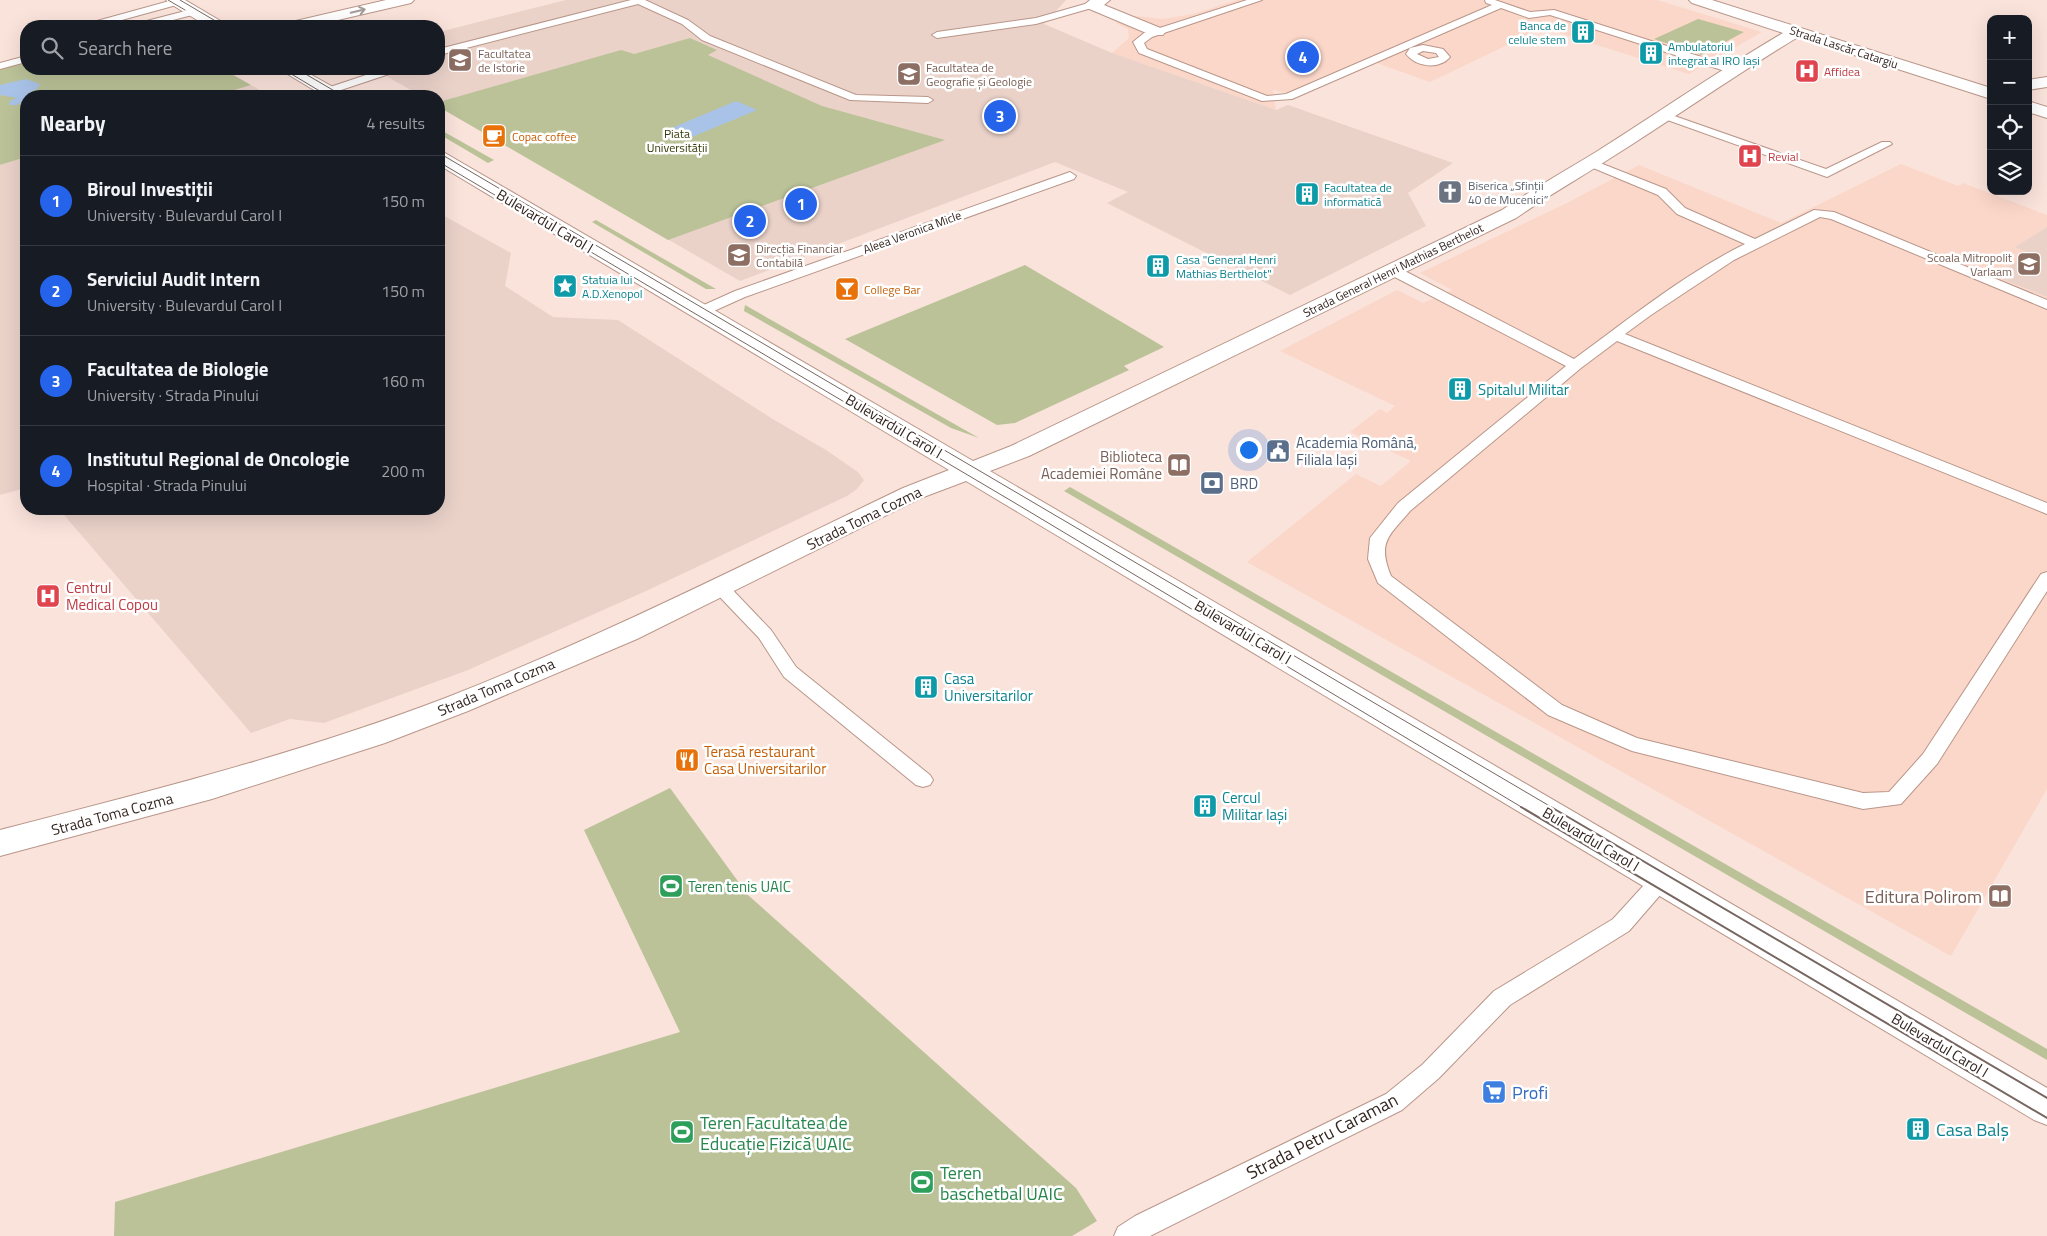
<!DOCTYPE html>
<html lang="en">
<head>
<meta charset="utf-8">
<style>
  body { margin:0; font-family:"Titillium Web",sans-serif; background:#242831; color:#f1f3f6 }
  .controls { position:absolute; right:15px; top:15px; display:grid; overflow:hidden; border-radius:10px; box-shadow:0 5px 20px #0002 }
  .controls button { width:45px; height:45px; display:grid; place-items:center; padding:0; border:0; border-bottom:1px solid #363941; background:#171b24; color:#f1f3f6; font:25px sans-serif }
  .you { position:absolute; left:1248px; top:449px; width:18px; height:18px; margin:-12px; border:4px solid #fff; border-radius:50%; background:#1a73e8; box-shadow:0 0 0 8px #1a73e833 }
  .badge { display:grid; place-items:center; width:32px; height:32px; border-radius:50%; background:#2563eb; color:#fff; font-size:16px; font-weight:700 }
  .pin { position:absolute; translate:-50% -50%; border:2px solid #fff; box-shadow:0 1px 5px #0006 }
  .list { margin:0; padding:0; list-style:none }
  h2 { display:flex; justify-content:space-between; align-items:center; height:65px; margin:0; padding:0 20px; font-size:21px }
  h2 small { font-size:16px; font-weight:400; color:#9ea1a6 }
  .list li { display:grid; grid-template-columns:32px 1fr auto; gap:15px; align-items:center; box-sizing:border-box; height:90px; padding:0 20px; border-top:1px solid #363941 }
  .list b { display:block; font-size:19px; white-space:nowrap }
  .list p { margin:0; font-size:16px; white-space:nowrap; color:#9ea1a6 }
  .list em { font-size:16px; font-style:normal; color:#9ea1a6 }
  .icon { flex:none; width:28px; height:28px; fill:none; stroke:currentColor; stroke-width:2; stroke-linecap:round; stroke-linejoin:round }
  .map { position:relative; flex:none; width:2047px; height:1236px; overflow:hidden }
  .search { position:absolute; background:#171b24; box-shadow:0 5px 20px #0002; left:20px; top:20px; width:425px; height:55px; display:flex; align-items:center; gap:12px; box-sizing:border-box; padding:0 18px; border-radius:20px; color:#9ea1a6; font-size:19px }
  .panel { position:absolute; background:#171b24; box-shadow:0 5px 20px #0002; left:20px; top:90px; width:425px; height:425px; border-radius:20px }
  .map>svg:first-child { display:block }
  .built { fill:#fbd7c9 }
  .education { fill:#ead2c9 }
  .green { fill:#bbc298 }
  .water { fill:#a9c3e8 }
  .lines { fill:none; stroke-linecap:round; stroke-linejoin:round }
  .lane-casing { stroke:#b99689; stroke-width:2 }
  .street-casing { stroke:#b99689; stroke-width:2 }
  .secondary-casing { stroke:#b99689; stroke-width:2 }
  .lane { fill:#fff; fill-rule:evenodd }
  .street { fill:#fff; fill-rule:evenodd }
  .secondary { fill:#fff; fill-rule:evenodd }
  .tram-far1 { stroke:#776660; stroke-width:1 }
  .tram { stroke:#776660; stroke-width:2 }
  .oneway { stroke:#a49d9b }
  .labels { text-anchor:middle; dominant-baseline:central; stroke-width:5; stroke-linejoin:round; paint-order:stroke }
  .far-culture-label { font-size:12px; fill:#0d838f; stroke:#fff; text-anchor:start }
  .far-street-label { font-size:12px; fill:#342621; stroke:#fff }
  .far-education-label { font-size:12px; fill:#785e54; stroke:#fff; text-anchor:start }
  .far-health-label { font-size:12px; fill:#be3a42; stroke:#fff; text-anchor:start }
  .far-park-label { font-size:12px; fill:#333903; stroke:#fff }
  .far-food-label { font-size:12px; fill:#c56008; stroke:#fff; text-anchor:start }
  .far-worship-label { font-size:12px; fill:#5b616d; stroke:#fff; text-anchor:start }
  .street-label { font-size:15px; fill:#342621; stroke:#fff }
  .culture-label { font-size:15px; fill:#0d838f; stroke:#fff; text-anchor:start }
  .service-label { font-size:15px; fill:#4e5e75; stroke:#fff; text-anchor:start }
  .education-label { font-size:15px; fill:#785e54; stroke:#fff; text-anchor:end }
  .health-label { font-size:15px; fill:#be3a42; stroke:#fff; text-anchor:start }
  .food-label { font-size:15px; fill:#c56008; stroke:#fff; text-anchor:start }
  .leisure-label { font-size:15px; fill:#27864d; stroke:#fff; text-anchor:start }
  .near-education-label { font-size:18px; fill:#785e54; stroke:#fff; text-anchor:end }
  .near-shop-label { font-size:18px; fill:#366cbe; stroke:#fff; text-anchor:start }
  .near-leisure-label { font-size:18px; fill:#27864d; stroke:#fff; text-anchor:start }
  .near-culture-label { font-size:18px; fill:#0d838f; stroke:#fff; text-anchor:start }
  .near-street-label { font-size:18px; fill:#342621; stroke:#fff }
</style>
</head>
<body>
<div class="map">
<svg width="2047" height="1236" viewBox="0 0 2047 1236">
  <rect width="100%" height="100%" fill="#fae3db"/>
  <path class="built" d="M1237,0H1657L1762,32L1689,74L1543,28L1430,82L1371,61L1291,94L1273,90L1276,110L1112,53L1129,38L1128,29L1116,23L1136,16L1163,19L1193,14Z
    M1901,164L1958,186L1963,183L2047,215V227L2016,247L2030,253L1994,276L2047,297V789L1951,956L1247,562L1356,474L1381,486L1411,461L1350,432L1380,409L1387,413L1395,406L1280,351L1397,290L1423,303L1452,290L1420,273L1567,203L1639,165L1781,223Z"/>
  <path class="education" d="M566,0H1066L1044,24L1112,53L1276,110L1288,105L1453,163L1408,193L1426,226L1290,295L1107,203L1128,192L1055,162L740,281L439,107V96H421L374,69H439V32Z
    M251,85L269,96H215Z
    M26,157V488L0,495V165Z
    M439,213L511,253L505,286L553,317L618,320L771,418L826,450L858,472L864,480L857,489L847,496L646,591L468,670L324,723L290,719L251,733L59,509H439Z
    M2047,227V297L1994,276L2029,253L2015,247Z"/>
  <path class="green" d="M1698,19L1744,32L1701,55L1654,39Z
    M690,38L717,50L708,55L822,106L945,140L668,240L439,107V102L621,50L634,54Z
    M26,61V69H223L251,85L215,96H26V157L0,165V69Z
    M439,129L494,160L488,163L439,134Z
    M596,220L716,289H706L592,222Z
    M1025,265L1164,347L1124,366L1129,370L1015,423L997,425L845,339Z
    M745,305L979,438L951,428L744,311Z
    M1070,487L2047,1049V1060L1064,491Z
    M670,788L748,895L1076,1188L1097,1221L1072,1236H114L115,1202L680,1032L584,830Z"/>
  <path class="water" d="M26,79L40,84L37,89L29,93L31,96H26V100L17,105H9L10,101L17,98L0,95V85Z
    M736,101L757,110L687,139L667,130Z"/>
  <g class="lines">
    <defs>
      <path id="lane" d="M173,0H180L182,2L180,4L100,26H85L86,24Z
        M631,0H645L688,20L710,36L856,95L928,97L933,100L928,103L850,100L702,40L682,24L638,4L439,55V49Z
        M1247,0H1262L1152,37L1144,43L1147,49L1267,96L1286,94L1492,5L1486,3L1485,0H1495L1530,12L1554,10L1736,68L1737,70L1736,72H1728L1550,15L1529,18L1501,8L1292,99L1262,101L1139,53L1133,42L1144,33Z
        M1092,2L1095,3V7L1036,24L937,38L932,35L937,32L1036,18Z
        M193,9L198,12L196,14L150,26H134L135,24Z
        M1423,45L1443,49L1450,57C1439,70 1416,67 1406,54L1410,48ZM1423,51L1436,53L1439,57L1428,59L1417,54Z
        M26,56V62L0,69V63Z
        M384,69H399L398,71L332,93H324L323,91L324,89Z
        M1663,112L1826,169L1882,142H1890L1892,144L1827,177L1659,117L1657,115L1659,113Z
        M1590,159L1666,189L1685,208L1755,239L1814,210L1834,212L2047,300V309L1831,219L1820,217L1734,260L1651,315L1625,334L2047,503V514L1617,341L1581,368L1410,511C1389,536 1377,542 1391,576L1562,705L1637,738L1863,793L1889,792L1923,754L2041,574L2047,572V591L1937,764L1901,804L1863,809L1632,751L1548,715L1378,583L1368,559L1370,538L1398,503L1566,366L1387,273L1385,270L1387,267H1397L1574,359C1629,319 1684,274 1745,244L1677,214L1658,195L1586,165L1584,163Z
        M1070,172L1076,176L1074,179L745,297L705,315L700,316L693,312L695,309L735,291Z
        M720,581L726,583L771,630L796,667L930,775L933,780L930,785L923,787L916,785L784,677L759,638L714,591L711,587L714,583Z
        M1661,872L1668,874L1671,880L1668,886L1629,931L1510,1005L1439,1078L1402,1110L1150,1236H1114L1118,1227L1135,1216L1386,1094L1423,1064L1494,991L1613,919L1654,874Z"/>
      <path id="street" d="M1090,0H1110L1104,5L1163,29L1165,32L1163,35H1151L1087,8L1084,5Z
        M2047,77V87L2028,90V80Z"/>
      <path id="secondary" d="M166,0H185L224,23L226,26H207L169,3Z
        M386,0H414L411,3L312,26H285L287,23Z
        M1689,0H1712L1991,88V99L1798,37C1734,76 1673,119 1609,159C1578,179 1546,197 1516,218L1029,456L990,471L2047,1088V1125L2034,1120L966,481L921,498L637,639L468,711L385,743L212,799L0,856V830C151,791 302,753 448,697C603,636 753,560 903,488L949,470L439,165V152L445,153L973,461L1011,446L1502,210C1533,189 1565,171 1596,152C1659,112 1720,70 1783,33L1692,3Z
        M282,69H301L342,92L345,96H324L284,72Z
        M2028,101L2047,107V118L2028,112Z"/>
    </defs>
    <use href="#lane" class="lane-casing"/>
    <use href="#street" class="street-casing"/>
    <use href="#secondary" class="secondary-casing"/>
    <use href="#lane" class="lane"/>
    <use href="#street" class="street"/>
    <use href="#secondary" class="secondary"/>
    <path class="tram-far1" d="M168,0L185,10
      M180,0L224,26
      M283,69L328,96
      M297,69L343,96
      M439,153L1553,808
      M439,162L1020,506L1523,808"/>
    <path class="tram" d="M1521,807L2047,1118
      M1551,807L2047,1098"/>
  </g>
  <defs><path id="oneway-shaft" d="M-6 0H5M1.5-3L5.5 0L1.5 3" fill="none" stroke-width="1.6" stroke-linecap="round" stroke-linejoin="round" transform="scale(1.25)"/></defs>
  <use class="oneway" href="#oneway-shaft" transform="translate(358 11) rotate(-13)"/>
  <defs>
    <symbol id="building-square" viewBox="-11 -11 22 22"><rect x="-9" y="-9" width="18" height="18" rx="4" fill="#0f9aa8" stroke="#fff"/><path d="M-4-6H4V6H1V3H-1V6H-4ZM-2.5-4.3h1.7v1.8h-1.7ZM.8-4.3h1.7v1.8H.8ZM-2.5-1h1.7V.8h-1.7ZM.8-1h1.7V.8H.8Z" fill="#fff"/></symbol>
    <symbol id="university-square" viewBox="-11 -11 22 22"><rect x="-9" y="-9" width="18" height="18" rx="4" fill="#8d6e63" stroke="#fff"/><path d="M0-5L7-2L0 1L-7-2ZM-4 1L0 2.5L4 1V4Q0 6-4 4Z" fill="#fff"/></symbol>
    <symbol id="hospital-square" viewBox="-11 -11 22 22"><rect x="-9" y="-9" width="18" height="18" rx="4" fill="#e0444e" stroke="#fff"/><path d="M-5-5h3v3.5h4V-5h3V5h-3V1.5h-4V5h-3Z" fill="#fff"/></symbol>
    <symbol id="cafe-square" viewBox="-11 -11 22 22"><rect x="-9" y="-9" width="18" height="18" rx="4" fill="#e8710a" stroke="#fff"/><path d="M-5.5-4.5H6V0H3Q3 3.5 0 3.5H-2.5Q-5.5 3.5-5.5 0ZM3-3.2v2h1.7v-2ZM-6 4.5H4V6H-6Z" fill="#fff"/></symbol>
    <symbol id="church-square" viewBox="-11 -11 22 22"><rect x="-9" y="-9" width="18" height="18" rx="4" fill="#6b7280" stroke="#fff"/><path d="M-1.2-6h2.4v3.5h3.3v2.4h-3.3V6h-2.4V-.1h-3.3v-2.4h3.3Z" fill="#fff"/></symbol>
    <symbol id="school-square" viewBox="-11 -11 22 22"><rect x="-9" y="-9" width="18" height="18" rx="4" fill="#8d6e63" stroke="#fff"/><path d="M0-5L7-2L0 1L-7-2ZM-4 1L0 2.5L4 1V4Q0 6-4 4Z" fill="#fff"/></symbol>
    <symbol id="sight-square" viewBox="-11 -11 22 22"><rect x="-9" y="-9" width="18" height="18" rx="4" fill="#0f9aa8" stroke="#fff"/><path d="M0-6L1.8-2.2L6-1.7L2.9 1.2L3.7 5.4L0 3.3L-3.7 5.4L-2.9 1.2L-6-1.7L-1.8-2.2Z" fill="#fff"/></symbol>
    <symbol id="bar-square" viewBox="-11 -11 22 22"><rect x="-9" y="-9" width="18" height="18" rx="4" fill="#e8710a" stroke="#fff"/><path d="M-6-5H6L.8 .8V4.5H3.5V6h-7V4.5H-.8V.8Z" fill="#fff"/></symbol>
    <symbol id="civic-square" viewBox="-11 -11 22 22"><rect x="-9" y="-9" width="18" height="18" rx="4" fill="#5c6f8a" stroke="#fff"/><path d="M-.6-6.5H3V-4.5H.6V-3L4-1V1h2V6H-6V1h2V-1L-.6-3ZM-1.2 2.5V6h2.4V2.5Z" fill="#fff"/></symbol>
    <symbol id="library-square" viewBox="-11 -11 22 22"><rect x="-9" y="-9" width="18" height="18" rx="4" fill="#8d6e63" stroke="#fff"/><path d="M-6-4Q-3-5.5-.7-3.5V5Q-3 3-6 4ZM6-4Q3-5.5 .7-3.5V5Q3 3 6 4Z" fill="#fff"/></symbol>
    <symbol id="bank-square" viewBox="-11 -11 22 22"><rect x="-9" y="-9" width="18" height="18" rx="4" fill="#5c6f8a" stroke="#fff"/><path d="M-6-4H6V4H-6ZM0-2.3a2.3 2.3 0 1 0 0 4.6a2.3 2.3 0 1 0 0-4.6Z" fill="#fff"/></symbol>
    <symbol id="restaurant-square" viewBox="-11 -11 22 22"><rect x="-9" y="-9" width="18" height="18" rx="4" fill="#e8710a" stroke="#fff"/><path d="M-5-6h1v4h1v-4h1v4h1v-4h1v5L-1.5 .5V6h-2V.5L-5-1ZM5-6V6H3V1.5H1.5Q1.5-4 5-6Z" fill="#fff"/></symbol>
    <symbol id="stadium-square" viewBox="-11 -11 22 22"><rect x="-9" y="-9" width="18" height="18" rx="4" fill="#2e9e5b" stroke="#fff"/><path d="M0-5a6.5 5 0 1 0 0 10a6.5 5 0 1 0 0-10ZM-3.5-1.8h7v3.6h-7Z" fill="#fff"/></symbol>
    <symbol id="supermarket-square" viewBox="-11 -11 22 22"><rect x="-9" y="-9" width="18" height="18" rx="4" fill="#3f7fe0" stroke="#fff"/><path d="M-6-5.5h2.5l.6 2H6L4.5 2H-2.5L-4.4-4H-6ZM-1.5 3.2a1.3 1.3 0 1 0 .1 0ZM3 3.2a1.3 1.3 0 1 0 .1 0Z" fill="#fff"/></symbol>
  </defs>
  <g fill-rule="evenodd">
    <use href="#building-square" x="1569" y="18" width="28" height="28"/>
    <use href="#building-square" x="1637" y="39" width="28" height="28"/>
    <use href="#university-square" x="446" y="46" width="28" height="28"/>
    <use href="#hospital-square" x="1793" y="57" width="28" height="28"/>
    <use href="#university-square" x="895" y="60" width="28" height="28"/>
    <use href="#cafe-square" x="480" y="122" width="28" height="28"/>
    <use href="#hospital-square" x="1736" y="142" width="28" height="28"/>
    <use href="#church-square" x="1436" y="178" width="28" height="28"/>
    <use href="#building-square" x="1293" y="180" width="28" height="28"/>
    <use href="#university-square" x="725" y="241" width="28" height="28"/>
    <use href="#school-square" x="2015" y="250" width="28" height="28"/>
    <use href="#building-square" x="1144" y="252" width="28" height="28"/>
    <use href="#sight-square" x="551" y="272" width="28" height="28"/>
    <use href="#bar-square" x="833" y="275" width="28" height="28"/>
    <use href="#building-square" x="1446" y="375" width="28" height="28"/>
    <use href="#civic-square" x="1264" y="437" width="28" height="28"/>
    <use href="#library-square" x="1165" y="451" width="28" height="28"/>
    <use href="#bank-square" x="1198" y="469" width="28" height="28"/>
    <use href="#hospital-square" x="34" y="582" width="28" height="28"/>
    <use href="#building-square" x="912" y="673" width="28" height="28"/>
    <use href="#restaurant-square" x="673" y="746" width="28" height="28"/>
    <use href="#building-square" x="1191" y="792" width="28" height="28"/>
    <use href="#stadium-square" x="657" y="872" width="28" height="28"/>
    <use href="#library-square" x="1986" y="882" width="28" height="28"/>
    <use href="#supermarket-square" x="1480" y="1078" width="28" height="28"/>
    <use href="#building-square" x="1904" y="1115" width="28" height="28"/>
    <use href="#stadium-square" x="668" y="1118" width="28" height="28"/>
    <use href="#stadium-square" x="908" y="1168" width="28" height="28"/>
  </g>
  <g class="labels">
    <g class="far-culture-label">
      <text x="1566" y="25" text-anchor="end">Banca de<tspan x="1566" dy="14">celule stem</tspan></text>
      <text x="1668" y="46">Ambulatoriul<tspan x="1668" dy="14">integrat al IRO Iași</tspan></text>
      <text x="1324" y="187">Facultatea de<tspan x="1324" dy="14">informatică</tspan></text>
      <text x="1176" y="259">Casa "General Henri<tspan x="1176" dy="14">Mathias Berthelot"</tspan></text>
      <text x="582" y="279">Statuia lui<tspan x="582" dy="14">A.D.Xenopol</tspan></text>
    </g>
    <g class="far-street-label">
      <text transform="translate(1844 47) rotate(18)">Strada Lascăr Catargiu</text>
      <text transform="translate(912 232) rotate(-20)">Aleea Veronica Micle</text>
      <text transform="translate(1393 270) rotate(-26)">Strada General Henri Mathias Berthelot</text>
    </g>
    <g class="far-education-label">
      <text x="478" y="53">Facultatea<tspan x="478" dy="14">de Istorie</tspan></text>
      <text x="926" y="67">Facultatea de<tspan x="926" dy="14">Geografie și Geologie</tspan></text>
      <text x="756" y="248">Direcția Financiar<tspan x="756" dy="14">Contabilă</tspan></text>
      <text x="2012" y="257" text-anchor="end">Scoala Mitropolit<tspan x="2012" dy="14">Varlaam</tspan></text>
    </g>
    <g class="far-health-label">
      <text x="1824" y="71">Affidea</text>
      <text x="1768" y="156">Revial</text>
    </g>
    <g class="far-park-label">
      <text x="677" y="133">Piata<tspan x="677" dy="14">Universității</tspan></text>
    </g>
    <g class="far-food-label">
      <text x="512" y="136">Copac coffee</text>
      <text x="864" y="289">College Bar</text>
    </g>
    <g class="far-worship-label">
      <text x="1468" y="185">Biserica „Sfinții<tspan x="1468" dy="14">40 de Mucenici”</tspan></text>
    </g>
    <g class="street-label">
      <text transform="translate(545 221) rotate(31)">Bulevardul Carol I</text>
      <text transform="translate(894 426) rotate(31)">Bulevardul Carol I</text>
      <text transform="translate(864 518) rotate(-26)">Strada Toma Cozma</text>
      <text transform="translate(1243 632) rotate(31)">Bulevardul Carol I</text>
      <text transform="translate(496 687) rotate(-23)">Strada Toma Cozma</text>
      <text transform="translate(112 814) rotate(-15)">Strada Toma Cozma</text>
      <text transform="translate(1591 839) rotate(31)">Bulevardul Carol I</text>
      <text transform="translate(1940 1045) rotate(31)">Bulevardul Carol I</text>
    </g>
    <g class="culture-label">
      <text x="1478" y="389">Spitalul Militar</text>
      <text x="944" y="678">Casa<tspan x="944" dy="17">Universitarilor</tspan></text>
      <text x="1222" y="797">Cercul<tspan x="1222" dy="17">Militar Iași</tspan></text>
    </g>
    <g class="service-label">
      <text x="1296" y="442">Academia Română,<tspan x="1296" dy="17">Filiala Iași</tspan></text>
      <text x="1230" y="483">BRD</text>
    </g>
    <g class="education-label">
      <text x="1162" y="456">Biblioteca<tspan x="1162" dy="17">Academiei Române</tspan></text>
    </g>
    <g class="health-label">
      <text x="66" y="587">Centrul<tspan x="66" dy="17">Medical Copou</tspan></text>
    </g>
    <g class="food-label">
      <text x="704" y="751">Terasă restaurant<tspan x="704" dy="17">Casa Universitarilor</tspan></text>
    </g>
    <g class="leisure-label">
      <text x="688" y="886">Teren tenis UAIC</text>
    </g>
    <g class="near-education-label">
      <text x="1982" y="896">Editura Polirom</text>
    </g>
    <g class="near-shop-label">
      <text x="1512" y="1092">Profi</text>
    </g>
    <g class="near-leisure-label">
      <text x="700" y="1122">Teren Facultatea de<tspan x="700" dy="21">Educație Fizică UAIC</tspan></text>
      <text x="940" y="1172">Teren<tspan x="940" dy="21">baschetbal UAIC</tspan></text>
    </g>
    <g class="near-culture-label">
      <text x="1936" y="1129">Casa Balș</text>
    </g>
    <g class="near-street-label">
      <text transform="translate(1322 1136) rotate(-27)">Strada Petru Caraman</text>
    </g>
  </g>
</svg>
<div class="controls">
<button>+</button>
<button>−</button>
<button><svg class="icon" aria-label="locate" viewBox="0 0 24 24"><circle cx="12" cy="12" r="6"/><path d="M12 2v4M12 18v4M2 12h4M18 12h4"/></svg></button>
<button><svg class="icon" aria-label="layers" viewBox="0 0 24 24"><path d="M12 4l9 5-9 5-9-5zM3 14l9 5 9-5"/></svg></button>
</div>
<div class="you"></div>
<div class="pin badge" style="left:801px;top:204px">1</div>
<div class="pin badge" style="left:750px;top:221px">2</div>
<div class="pin badge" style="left:1000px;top:116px">3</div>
<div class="pin badge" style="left:1303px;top:57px">4</div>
<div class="search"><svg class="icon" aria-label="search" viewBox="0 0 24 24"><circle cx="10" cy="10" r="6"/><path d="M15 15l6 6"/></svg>Search here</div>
<section class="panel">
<h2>Nearby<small>4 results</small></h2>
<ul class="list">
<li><span class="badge">1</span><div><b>Biroul Investiții</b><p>University · Bulevardul Carol I</p></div><em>150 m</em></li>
<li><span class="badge">2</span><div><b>Serviciul Audit Intern</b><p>University · Bulevardul Carol I</p></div><em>150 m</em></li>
<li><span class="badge">3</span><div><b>Facultatea de Biologie</b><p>University · Strada Pinului</p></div><em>160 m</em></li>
<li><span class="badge">4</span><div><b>Institutul Regional de Oncologie</b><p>Hospital · Strada Pinului</p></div><em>200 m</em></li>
</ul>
</section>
</div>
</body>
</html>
